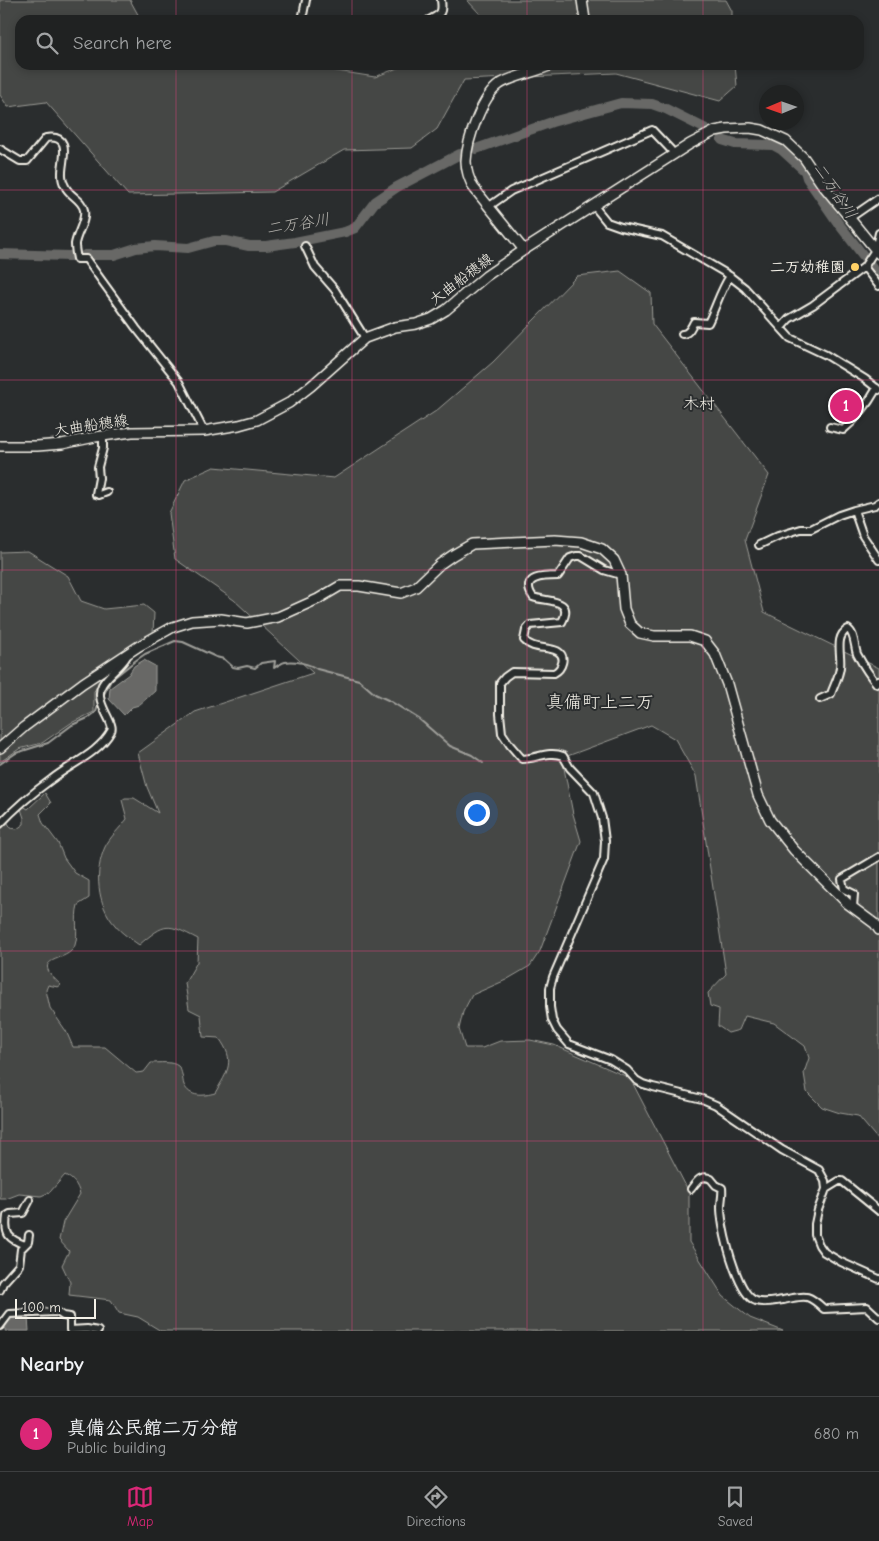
<!DOCTYPE html>
<html lang="en">
<head>
<meta charset="utf-8">
<style>
  body { margin:0; font-family:"Comic Neue","Klee One",sans-serif; background:#2d2f2f; color:#f1f3f6 }
  .compass { position:absolute; left:759px; top:85px; width:45px; height:45px; border-radius:50%; background:#202222; box-shadow:0 2px 8px #0003; rotate:268deg }
  .scale { position:absolute; left:15px; bottom:12px; width:81px; box-sizing:border-box; padding-left:5px; border:2px solid #f4f1e8; border-top:0; font-size:14px; line-height:18px; white-space:nowrap; color:#f4f1e8; -webkit-text-stroke:4px #2a2d2e; paint-order:stroke }
  .you { position:absolute; left:476px; top:812px; width:18px; height:18px; margin:-12px; border:4px solid #fff; border-radius:50%; background:#1a73e8; box-shadow:0 0 0 8px #1a73e833 }
  .badge { display:grid; place-items:center; width:32px; height:32px; border-radius:50%; background:#db2777; color:#fff; font-size:16px; font-weight:700 }
  .pin { position:absolute; translate:-50% -50%; border:2px solid #fff; box-shadow:0 1px 5px #0006 }
  .list { margin:0; padding:0; list-style:none }
  h2 { display:flex; justify-content:space-between; align-items:center; height:65px; margin:0; padding:0 20px; font-size:21px }
  h2 small { font-size:16px; font-weight:400; color:#a2a4a5 }
  .list li { display:grid; grid-template-columns:32px 1fr auto; gap:15px; align-items:center; box-sizing:border-box; height:75px; padding:0 20px; border-top:1px solid #3d3f40 }
  .list b { display:block; font-size:19px; white-space:nowrap }
  .list p { margin:0; font-size:16px; white-space:nowrap; color:#a2a4a5 }
  .list em { font-size:16px; font-style:normal; color:#a2a4a5 }
  .icon { flex:none; width:28px; height:28px; fill:none; stroke:currentColor; stroke-width:2; stroke-linecap:round; stroke-linejoin:round }
  .map { position:relative; flex:none; width:879px; height:1331px; overflow:hidden }
  .search { position:absolute; background:#202222; box-shadow:0 2px 8px #0003; left:15px; right:15px; top:15px; height:55px; display:flex; align-items:center; gap:12px; box-sizing:border-box; padding:0 18px; border-radius:15px; color:#a2a4a5; font-size:19px }
  .sheet { height:140px; background:#202222 }
  nav { display:flex; justify-content:space-around; align-items:center; box-sizing:border-box; height:70px; border-top:1px solid #3d3f40; background:#202222; font-size:14px; color:#a2a4a5 }
  nav a { display:grid; justify-items:center; gap:2px }
  nav .on { color:#db2777 }
  .map>svg:first-child { display:block }
  .green { fill:#444645; stroke:#9c9c96 }
  .water { fill:#676866; stroke:#9f9f9a }
  .lines { fill:none; stroke-linecap:round; stroke-linejoin:round }
  .stream { stroke:#9f9f9a; stroke-width:2 }
  .river { stroke:#676866; stroke-width:10 }
  .minor-casing { stroke:#f4f1e8; stroke-width:10 }
  .tertiary-casing { stroke:#f4f1e8; stroke-width:12 }
  .secondary-casing { stroke:#f4f1e8; stroke-width:12 }
  .minor { stroke:#2a2d2e; stroke-width:6 }
  .tertiary { stroke:#2a2d2e; stroke-width:9 }
  .secondary { stroke:#2a2d2e; stroke-width:9 }
  .grid { fill:none; stroke:#cc4377; stroke-width:1; stroke-opacity:0.55 }
  .poi-dot { fill:#ffd166; stroke:#2a2d2e; stroke-width:2 }
  .labels { text-anchor:middle; dominant-baseline:central; stroke-width:4; stroke-linejoin:round; paint-order:stroke }
  .poi-label { font-size:15px; font-weight:bold; fill:#f4f1e8; stroke:#2a2d2e; text-anchor:end }
  .street-label { font-size:15px; fill:#f4f1e8; stroke:#2a2d2e }
  .water-label { font-size:16px; font-style:italic; fill:#b5b3ae; stroke:#2a2d2e }
  .neighbourhood-label { font-size:16px; fill:#f4f1e8; stroke:#2a2d2e }
  .quarter-label { font-size:18px; fill:#f4f1e8; stroke:#2a2d2e }
</style>
</head>
<body>
<div class="map">
<svg width="879" height="1331" viewBox="0 0 879 1331">
  <rect width="100%" height="100%" fill="#2a2d2e"/>
  <filter id="ink" filterUnits="userSpaceOnUse"><feTurbulence type="fractalNoise" baseFrequency=".02" numOctaves="2"/><feDisplacementMap in="SourceGraphic" scale="10" xChannelSelector="R" yChannelSelector="G"/><feConvolveMatrix kernelMatrix="1 2 1 2 8 2 1 2 1" color-interpolation-filters="sRGB"/></filter>
  <g filter="url(#ink)">
    <path class="green" d="M0,0H130L141,20H20V65H299L375,77L405,65H735L737,86L720,101L616,73L464,80L437,129L412,148L344,150L272,192L128,195L46,102L8,107L0,95Z
      M467,0H726L732,11V20H474L480,14Z
      M620,271L651,293L652,324L769,475L745,540L764,612L879,668V1141L858,1116L840,1113L822,1107L807,1092L804,1073L809,1058L805,1046L774,1023L745,1016L739,1030L728,1033L718,1026L719,1009L710,1006L708,993L726,974L696,776L675,739L651,725L562,758L573,814L581,841L540,951L530,966L506,980L472,995L463,1012L459,1029L465,1048H482L500,1041L530,1040L554,1045L630,1078L689,1192V1242L723,1296L750,1318L783,1331H161L138,1317L119,1313L111,1300L69,1295L70,1282L62,1265L69,1251L59,1240L63,1222L80,1194C77,1184 74,1180 65,1175L50,1192L41,1196L19,1194L6,1199H0V816L5,818L11,828L17,829L24,824V818L21,809L23,806L28,809L45,793L51,803L40,814L43,823L58,843L64,858L75,873L89,881V898L78,905C74,919 79,933 75,945C69,964 26,954 61,985L58,987L48,985L46,990L50,1008L66,1031L73,1047H105L136,1073L144,1072L151,1063C159,1063 172,1061 178,1066C183,1071 182,1079 184,1085C190,1098 204,1096 215,1093C228,1071 236,1061 219,1038L203,1037L201,1015L189,1009L185,983L197,962L198,939C167,923 166,922 139,945C131,939 121,933 115,925C97,905 94,871 105,847C110,837 120,828 127,819L122,800L125,798H134L158,813L147,787L138,753L195,712L313,673L234,600L175,559L169,513L185,480L214,467L334,478L436,411L493,362L577,276Z
      M28,551L68,576L81,601L104,609L144,605L154,613L153,634L119,660L94,691V712L71,723L42,743L19,749L0,762V552Z"/>
    <path class="water" d="M144,660L155,666V691L139,705L132,707L124,715L109,699L110,688L129,674L134,666Z
      M11,1317H28L29,1331H5L6,1322Z"/>
    <g class="lines">
      <path class="stream" d="M103,696L111,680L135,661L145,654L175,641L183,642L216,657L224,659L233,667L238,668L247,666L255,668L261,663L275,661L274,668C277,666 281,663 285,662C294,660 310,664 317,669L359,680L375,694L390,701L419,719L450,746L472,755L483,763
        M0,764L16,753L48,743L72,725L88,718L96,712L99,702"/>
      <path class="river" d="M722,140L735,144L773,145L782,150L805,171L807,178L838,223L879,276
        M476,149L552,122L621,103L652,104L666,109L706,129
        M0,254L70,256
        M85,255H114L136,248L155,246L188,248L214,241H226L249,246H266L295,242L345,232L355,228L375,202L397,187L460,154"/>
      <defs>
        <path id="minor" d="M302,20L306,0
          M429,20C440,14 443,14 441,0
          M0,149L20,161H27L46,138C74,134 61,161 62,175C62,179 63,183 65,186C69,196 82,199 84,210C86,222 77,232 75,244C75,249 76,254 77,259H86L136,328L179,382L204,431
          M594,206L607,222L621,227L662,236L727,274L745,288L790,338L826,355L865,379L879,390
          M488,207L511,191L652,130L671,150
          M850,218L879,198
          M305,246L315,267L335,290L365,338
          M864,267L879,286
          M781,328L789,319L813,305L864,267L875,250L879,233
          M682,334C689,334 691,327 694,322L708,323C716,307 720,291 730,276
          M830,427L843,430C858,418 868,404 877,388
          M103,436V448L98,467L99,478L96,494L99,495L107,492
          M879,502L875,505L854,510L863,536L879,560
          M759,545L778,536L801,529H811L839,515L854,510
          M621,575L604,570L581,556H576L570,558L558,576C545,576 519,576 533,597C546,602 575,598 562,622L530,625L526,630L524,640C533,650 546,646 557,651C567,656 562,669 554,673L512,672L505,677L500,683V714L502,733L510,745L522,759C536,759 549,750 563,756L570,768L594,793L602,818L605,841L604,859L553,977L550,988V1007L552,1020L557,1030L569,1044L611,1060L627,1070L636,1080L643,1084L653,1087L702,1099L716,1105L782,1150L819,1170L825,1181L826,1189L818,1210L815,1224V1235L819,1245L824,1252L841,1262L879,1279
          M820,699L831,694C834,685 839,677 840,667C842,654 834,637 848,629C855,634 854,645 857,654C863,665 869,675 877,684L879,681
          M0,824C15,808 34,792 52,779C71,764 99,753 111,731C116,723 93,702 102,685C108,674 121,667 127,656
          M853,907L854,894L844,889L842,879L879,857
          M691,1189C697,1181 701,1174 711,1179L716,1185L722,1188C723,1195 721,1200 721,1207C721,1213 722,1220 723,1226C726,1243 739,1296 756,1301C764,1304 775,1301 783,1300C805,1296 806,1292 824,1309L867,1307L879,1318
          M826,1189L839,1181H842L879,1211
          M25,1245C9,1239 4,1235 7,1216L10,1214L23,1213L30,1200
          M0,1290L3,1283L19,1265L21,1249L28,1242L29,1235
          M0,1326L9,1314L57,1312L63,1316L70,1317V1330L87,1329L98,1331"/>
        <path id="tertiary" d="M0,748L24,727L83,683L139,646L173,627L192,621L221,619L247,623L278,617L318,599L340,586H359L401,593L416,587L440,564L453,555L472,544L555,540L581,542L602,549L614,560L621,575L624,609L630,624L640,633L654,636H690L705,641L715,654L727,684L758,795L770,820L794,850L848,904L875,924L879,930"/>
        <path id="secondary" d="M582,0L585,20
          M524,250L473,187C469,178 466,171 466,161C467,140 482,96 500,84C515,75 535,73 551,65
          M0,446H37L62,444L95,437L132,432L204,431L239,425L257,420L289,403L311,386L365,338L395,327L416,324L431,319L446,310L486,276L524,250L690,144L715,131L726,129L750,128L762,130L786,141L804,158L821,183L879,254"/>
      </defs>
      <use href="#minor" class="minor-casing"/>
      <use href="#tertiary" class="tertiary-casing"/>
      <use href="#secondary" class="secondary-casing"/>
      <use href="#minor" class="minor"/>
      <use href="#tertiary" class="tertiary"/>
      <use href="#secondary" class="secondary"/>
    </g>
  </g>
  <path class="grid" d="M176,0V20M352,0V20M527,0V20M703,0V20M176,65V1331M352,65V1331M527,65V1331M703,65V1331M0,190H879M0,380H879M0,570H879M0,761H879M0,951H879M0,1141H879"/>
  <circle class="poi-dot" cx="855" cy="267" r="5"/>
  <g class="labels">
    <g class="poi-label">
      <text x="845" y="267">二万幼稚園</text>
    </g>
    <g class="street-label">
      <text transform="translate(461 279) rotate(-37)">大曲船穂線</text>
      <text transform="translate(91 425) rotate(-8)">大曲船穂線</text>
    </g>
    <g class="water-label">
      <text transform="translate(835 191) rotate(56)">二万谷川</text>
      <text transform="translate(298 224) rotate(-9)">二万谷川</text>
    </g>
    <g class="neighbourhood-label">
      <text x="699" y="404">木村</text>
    </g>
    <g class="quarter-label">
      <text x="600" y="702">真備町上二万</text>
    </g>
  </g>
</svg>
<svg class="compass" viewBox="-18 -18 36 36"><path d="M0-13l5 13h-10z" fill="#e53935"/><path d="M0 13l5-13h-10z" fill="#a2a4a5"/></svg>
<div class="scale">100 m</div>
<div class="you"></div>
<div class="pin badge" style="left:846px;top:406px">1</div>
<div class="search"><svg class="icon" aria-label="search" viewBox="0 0 24 24"><circle cx="10" cy="10" r="6"/><path d="M15 15l6 6"/></svg>Search here</div>
</div>
<section class="sheet">
<h2>Nearby<small></small></h2>
<ul class="list">
<li><span class="badge">1</span><div><b>真備公民館二万分館</b><p>Public building</p></div><em>680 m</em></li>
</ul>
</section>
<nav>
<a class="on"><svg class="icon" aria-label="map" viewBox="0 0 24 24"><path d="M3 6l6-2 6 2 6-2v14l-6 2-6-2-6 2zM9 4v14M15 6v14"/></svg>Map</a>
<a><svg class="icon" aria-label="directions" viewBox="0 0 24 24"><path d="M12 3l9 9-9 9-9-9zM9 14v-3h6M13 9l2 2-2 2"/></svg>Directions</a>
<a><svg class="icon" aria-label="saved" viewBox="0 0 24 24"><path d="M7 4h10v16l-5-4-5 4z"/></svg>Saved</a>
</nav>
</body>
</html>
